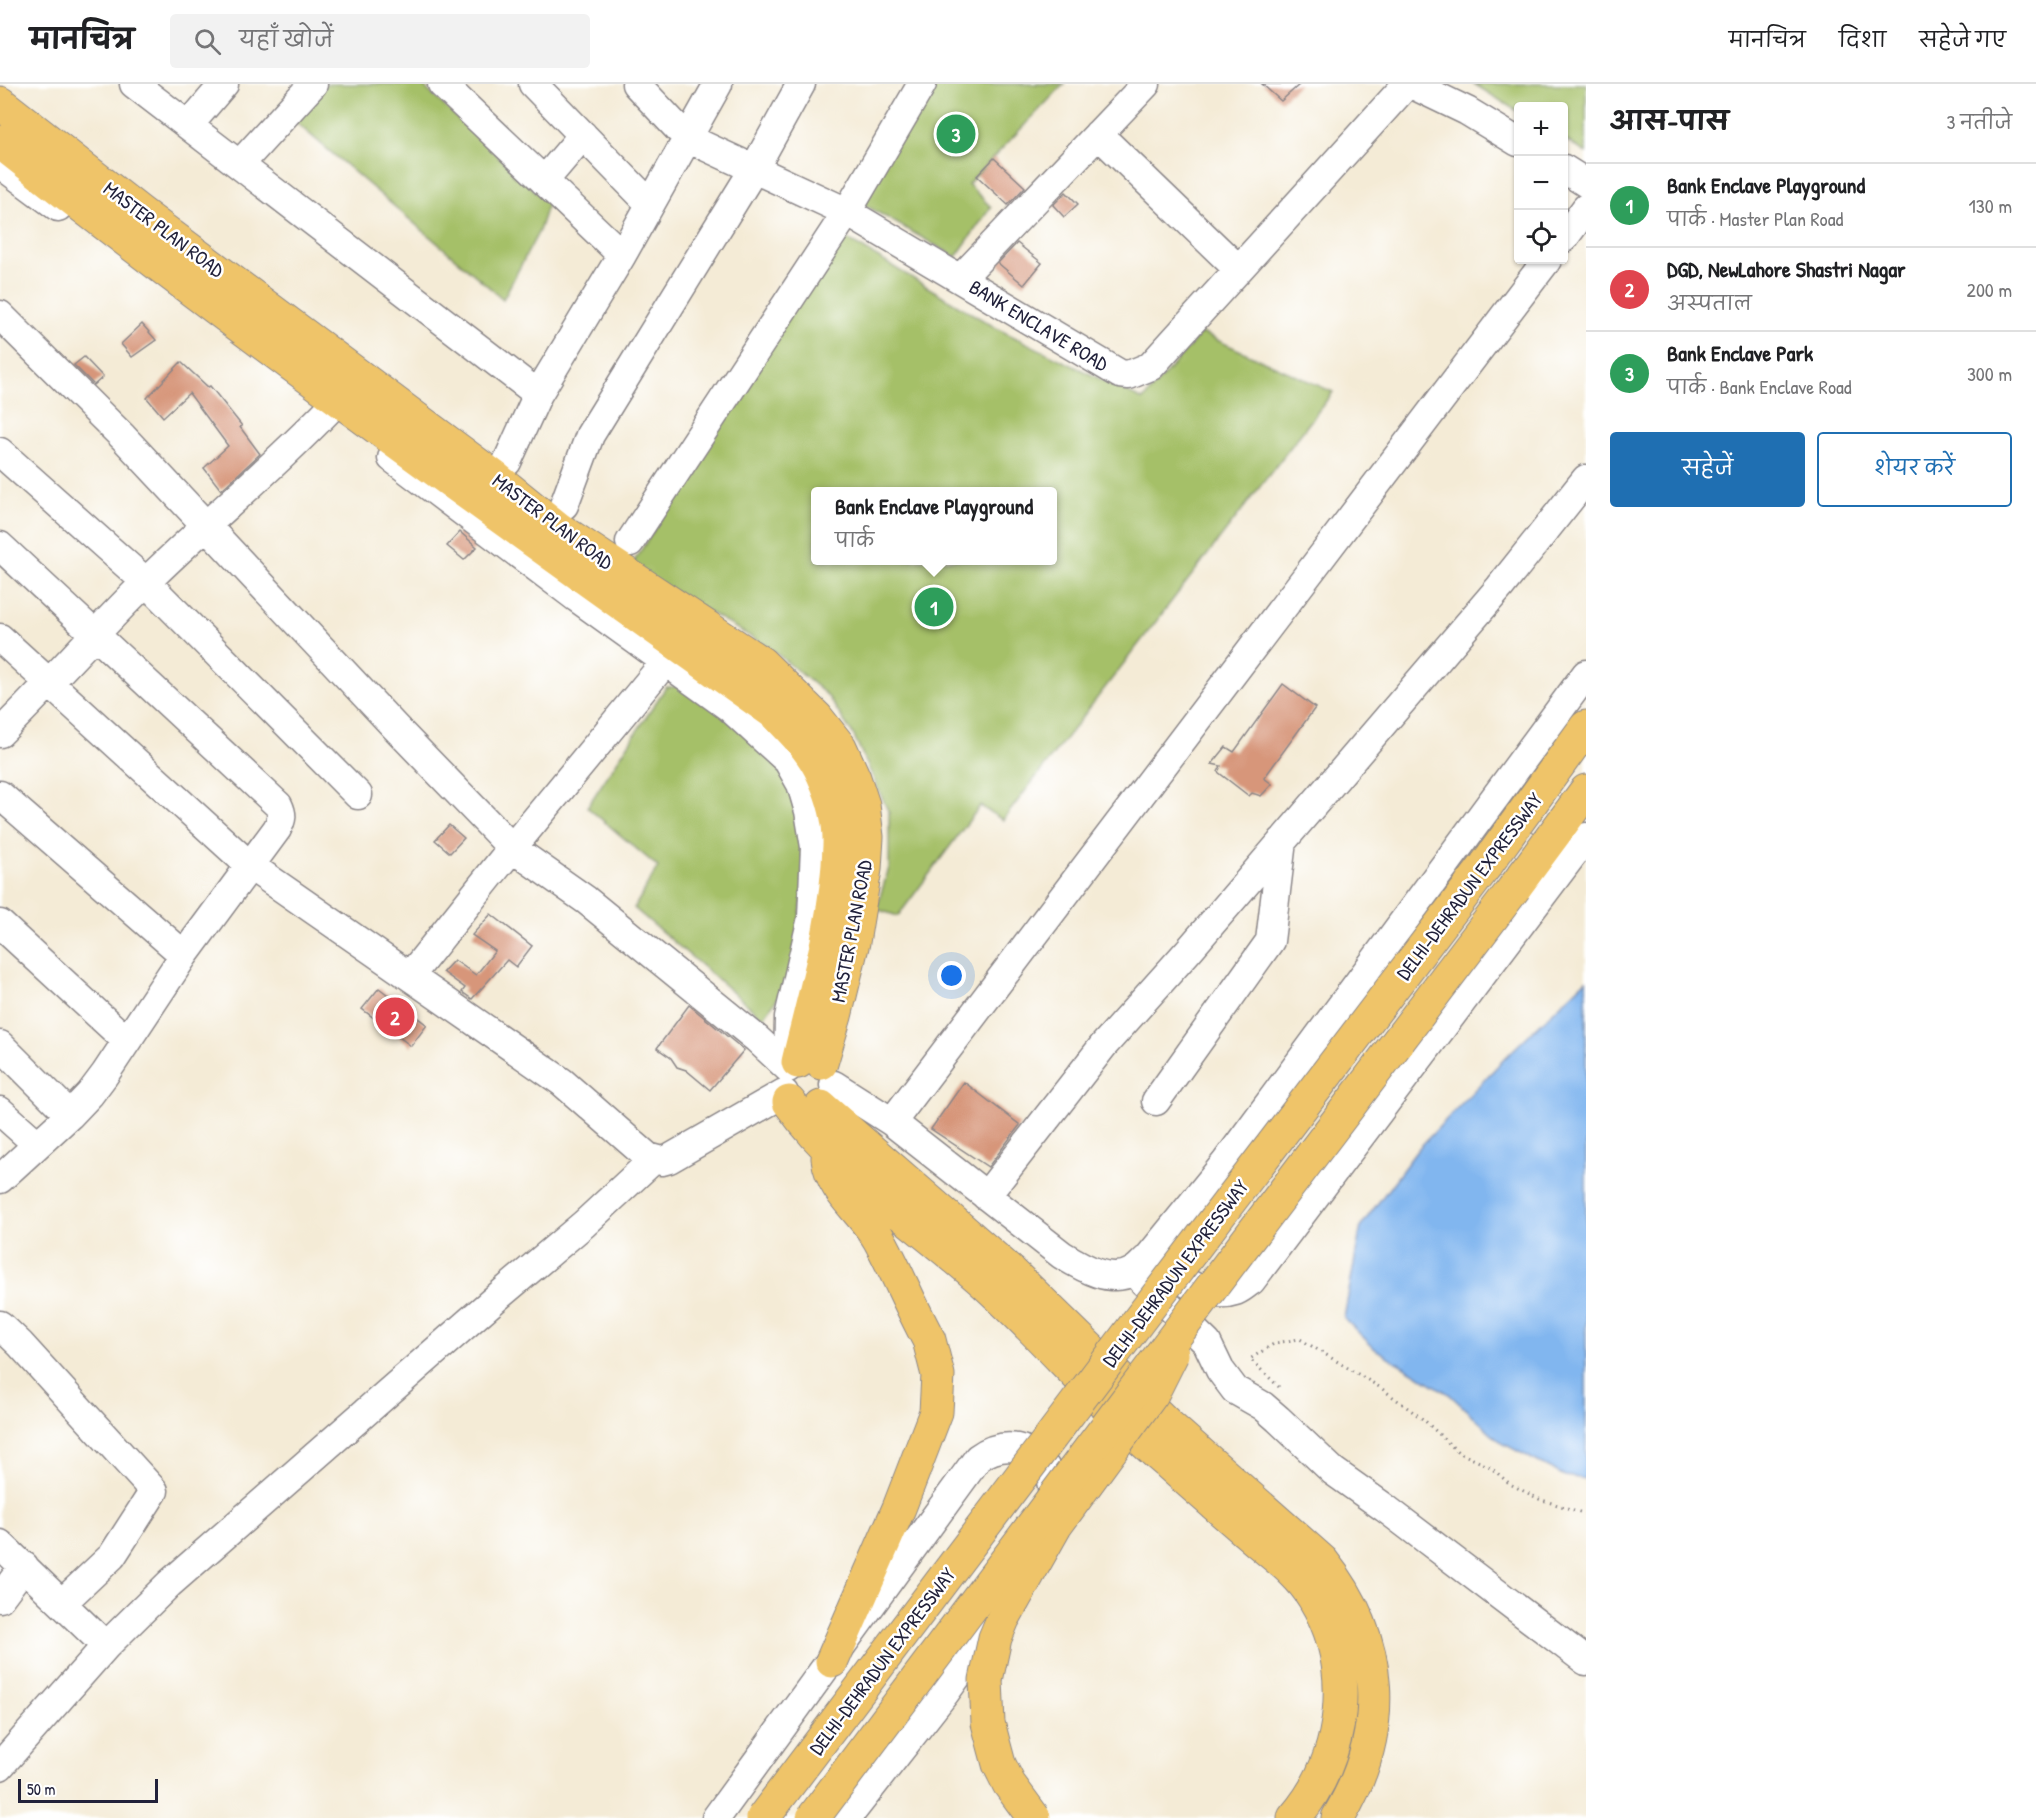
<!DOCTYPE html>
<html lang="hi">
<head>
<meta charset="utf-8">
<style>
  body { margin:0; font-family:"Patrick Hand","Playpen Sans Deva",sans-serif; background:#f2f2f2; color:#202124 }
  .controls { position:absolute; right:18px; top:18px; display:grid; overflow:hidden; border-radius:6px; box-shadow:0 2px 4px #0004 }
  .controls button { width:54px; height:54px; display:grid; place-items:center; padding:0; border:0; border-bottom:2px solid #e0e0e0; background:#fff; color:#202124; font:30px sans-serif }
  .scale { position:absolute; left:18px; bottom:15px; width:140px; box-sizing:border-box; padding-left:6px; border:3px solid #22223b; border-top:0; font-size:16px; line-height:21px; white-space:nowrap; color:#22223b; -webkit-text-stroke:4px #fff; paint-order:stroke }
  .you { position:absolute; left:952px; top:892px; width:21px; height:21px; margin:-15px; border:4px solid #fff; border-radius:50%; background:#1a73e8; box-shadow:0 0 0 9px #1a73e833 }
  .badge { display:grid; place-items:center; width:39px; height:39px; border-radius:50%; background:#1f6fb2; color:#fff; font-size:20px; font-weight:700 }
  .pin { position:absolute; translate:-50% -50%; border:3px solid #fff; box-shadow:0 2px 6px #0006 }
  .popup { position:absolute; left:811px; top:403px; width:246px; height:78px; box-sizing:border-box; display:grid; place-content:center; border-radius:6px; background:#fff; filter:drop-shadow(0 2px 4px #0005); font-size:20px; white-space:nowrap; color:#757577 }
  .popup b { font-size:22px; color:#202124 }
  .popup::after { content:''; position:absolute; left:50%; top:100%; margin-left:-12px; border:12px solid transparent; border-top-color:#fff }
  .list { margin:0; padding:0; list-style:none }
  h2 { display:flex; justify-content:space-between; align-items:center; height:78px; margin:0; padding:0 24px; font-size:26px }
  h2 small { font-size:20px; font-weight:400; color:#757577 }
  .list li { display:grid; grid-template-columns:39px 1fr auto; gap:18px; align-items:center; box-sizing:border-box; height:84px; padding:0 24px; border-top:2px solid #e0e0e0 }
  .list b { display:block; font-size:22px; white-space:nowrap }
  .list p { margin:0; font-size:20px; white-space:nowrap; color:#757577 }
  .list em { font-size:20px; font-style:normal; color:#757577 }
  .actions { display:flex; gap:12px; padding:18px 24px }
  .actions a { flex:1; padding:14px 0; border:2px solid #1f6fb2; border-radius:6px; text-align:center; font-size:21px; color:#1f6fb2 }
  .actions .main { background:#1f6fb2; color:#fff }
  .icon { flex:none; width:33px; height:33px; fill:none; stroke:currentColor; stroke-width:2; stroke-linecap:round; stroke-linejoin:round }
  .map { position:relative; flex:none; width:1586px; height:1734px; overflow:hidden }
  header { display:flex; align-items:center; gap:36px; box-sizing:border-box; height:84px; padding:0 30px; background:#fff; border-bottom:2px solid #e0e0e0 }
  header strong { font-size:28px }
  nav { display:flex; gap:33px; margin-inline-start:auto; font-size:21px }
  .search { width:420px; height:54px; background:#f2f2f2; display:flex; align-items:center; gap:15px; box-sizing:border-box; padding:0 21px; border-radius:6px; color:#757577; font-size:22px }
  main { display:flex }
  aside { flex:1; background:#fff }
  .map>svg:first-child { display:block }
  .green { fill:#a5c067; stroke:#647151; stroke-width:1.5; fill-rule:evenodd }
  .water { fill:#81b6ef; stroke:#526c95; stroke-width:1.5 }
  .building { fill:#d7967a }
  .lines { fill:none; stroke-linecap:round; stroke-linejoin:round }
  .minor-casing { stroke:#8b8688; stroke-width:31 }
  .major-casing { stroke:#8b8688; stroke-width:35 }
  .highway-casing { stroke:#8b8688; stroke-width:35 }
  .path { stroke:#8b8688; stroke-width:3; stroke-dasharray:1.5 4.5; stroke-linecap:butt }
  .minor { stroke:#fff; stroke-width:28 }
  .major { stroke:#efc469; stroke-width:33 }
  .highway { stroke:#efc469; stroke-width:33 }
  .major-bridge-casing { stroke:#8b8688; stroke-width:35; stroke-linecap:butt }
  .highway-bridge-casing { stroke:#8b8688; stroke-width:35; stroke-linecap:butt }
  .major-bridge { stroke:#efc469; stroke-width:33 }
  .highway-bridge { stroke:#efc469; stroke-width:33 }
  .labels { text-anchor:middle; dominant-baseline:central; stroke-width:5; stroke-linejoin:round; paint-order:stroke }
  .street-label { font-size:20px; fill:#22223b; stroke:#fff }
</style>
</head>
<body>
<header>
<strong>मानचित्र</strong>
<div class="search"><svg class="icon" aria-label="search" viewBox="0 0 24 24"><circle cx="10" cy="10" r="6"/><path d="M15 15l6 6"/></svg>यहाँ खोजें</div>
<nav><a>मानचित्र</a><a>दिशा</a><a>सहेजे गए</a></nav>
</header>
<main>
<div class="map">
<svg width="1586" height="1734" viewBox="0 0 1586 1734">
  <rect width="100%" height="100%" fill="#fff"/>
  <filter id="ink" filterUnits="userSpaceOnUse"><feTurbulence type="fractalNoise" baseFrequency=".0167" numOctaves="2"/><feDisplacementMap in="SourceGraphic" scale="12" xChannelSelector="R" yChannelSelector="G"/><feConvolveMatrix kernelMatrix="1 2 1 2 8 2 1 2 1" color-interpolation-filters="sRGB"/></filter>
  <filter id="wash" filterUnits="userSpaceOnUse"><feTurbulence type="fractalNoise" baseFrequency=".008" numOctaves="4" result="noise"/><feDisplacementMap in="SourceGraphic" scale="24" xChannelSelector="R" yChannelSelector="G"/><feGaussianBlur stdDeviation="1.35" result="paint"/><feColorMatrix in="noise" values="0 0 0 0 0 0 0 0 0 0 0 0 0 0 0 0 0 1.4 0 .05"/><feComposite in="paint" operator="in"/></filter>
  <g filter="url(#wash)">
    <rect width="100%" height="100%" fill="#f4ebd6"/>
    <path class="green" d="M304,0H421L548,119L539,147L503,215L279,24Z
      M928,0H1064L968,100L991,123L956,173L854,115Z
      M1474,0H1586V69L1564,55V22H1518V28Z
      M840,151L998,245L1143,316L1201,249L1333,308L1003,736L980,722L898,832L876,825L889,784V729L854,652L827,611L770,564L631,482ZM816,408H1052V476H816Z
      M694,602L788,678L813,743L790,898L763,934L634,824L658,783L587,723L666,603Z"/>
    <path class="water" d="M1586,896V1395L1565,1392L1502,1359L1449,1310L1375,1265L1344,1234L1361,1142L1418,1065L1509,970Z"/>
    <g id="blocks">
      <path class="building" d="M1262,0H1300L1281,17Z
        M994,74L1025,103L1008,121L977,92Z
        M1066,108L1078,120L1064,133L1053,121Z
        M1017,159L1042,179L1024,201L998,179Z
        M142,240L156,256L132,273L121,260Z
        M84,273L103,293L94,301L74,281Z
        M181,278L208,303L210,302L242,342L240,343L260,370L221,406L204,384L228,362L189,309L163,333L147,314Z
        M460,448L477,463L464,476L447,462Z
        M1283,600L1315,624L1264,694L1272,700L1261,712L1252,709L1249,712L1218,688L1221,682L1212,680L1226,663L1234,668Z
        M449,741L464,754L450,769L435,756Z
        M491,830L532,862L516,883L507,876L472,915L462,908L465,904L443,888L454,876L476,891L495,867L472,851Z
        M379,904L427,941L411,962L362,925Z
        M689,921L744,966L710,1006L686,986L677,983L671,974L657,964Z
        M964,998L1020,1041L988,1083L931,1045Z"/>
    </g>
  </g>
  <g filter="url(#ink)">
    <use href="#blocks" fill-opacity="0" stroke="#8b8688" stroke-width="1.5"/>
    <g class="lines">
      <defs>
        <path id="minor" d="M134,0L538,310
          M442,0L622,171
          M533,0L650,120
          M636,0L687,54L847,128L1120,290L1129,291L1151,282L1407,0
          M1411,0L1467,27L1518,58
          M189,41L224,0
          M1098,50L1238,185
          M0,80L58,123
          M240,80L313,0
          M1564,85L1586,99
          M544,97L583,51
          M1564,154L1586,124
          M961,194L1146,0
          M0,231L123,353L395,643L512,764L586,816L757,955L788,984
          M0,368L146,498L358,711
          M392,374L577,514L730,624L788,677L801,700L809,727L815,763L812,834L789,933L788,982
          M507,378L538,310L622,171L718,0
          M564,421L590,351L754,85L801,0
          M630,458L847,128L922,0
          M0,462L278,721C283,731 282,735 277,745L184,871L105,990L90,1010L70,1031L0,1095
          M0,554L249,781L562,998L648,1073L662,1077L669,1075L784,1009
          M0,649C50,600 96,547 146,498C209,436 278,380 339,315
          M0,711L184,871
          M0,840L127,957
          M410,892L512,764L666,577
          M0,961L70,1031
          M834,1001L892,1038L1062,1171C1082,1183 1111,1201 1133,1187C1139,1184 1143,1178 1148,1174L1226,1078L1586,590
          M1156,1017L1270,857L1282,757
          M0,1027L37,1060
          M892,1038L1547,176
          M986,1112L1103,962L1189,866L1500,503L1586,395
          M1155,1179C1178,1193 1206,1217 1235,1207C1240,1206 1246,1200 1251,1197L1586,753
          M1143,1197L1207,1259L1220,1286L1235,1306L1263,1322L1278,1335L1333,1387L1385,1424L1586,1577
          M0,1241L20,1260L154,1407L112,1472L62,1519
          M0,1460L106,1562
          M0,1514L24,1482
          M0,1682L106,1562L169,1500L495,1215L584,1140L654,1075
          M716,1734L978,1374C1019,1344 1067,1382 1048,1429
          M847,1734L945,1609L998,1535"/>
        <path id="major" d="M0,19L142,130L497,395L559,445L761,579L817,634L840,663L854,694L863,721L867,753L865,785L853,858L835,932L821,979
          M0,58C252,257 514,444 776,630C794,649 813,667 823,691C833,713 840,738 839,762C837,835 815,907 798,978
          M789,1018C841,1092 921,1141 987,1201C1050,1258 1104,1325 1169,1380C1198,1406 1227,1431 1256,1456C1277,1474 1300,1490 1314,1514C1356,1583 1346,1674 1294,1734
          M821,1023L1012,1189L1168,1341L1322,1477C1386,1557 1390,1647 1338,1734
          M828,1074C832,1108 863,1127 879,1155C897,1188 911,1223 929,1256L938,1291L936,1328L899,1424L832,1577"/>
        <path id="highway" d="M1486,781L1586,643
          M1515,803L1586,707"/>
      </defs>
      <use href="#minor" class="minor-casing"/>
      <use href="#major" class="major-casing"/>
      <use href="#highway" class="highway-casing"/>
      <path class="path" d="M1279,1303L1250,1275L1275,1259L1300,1255L1381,1304L1424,1336L1458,1368L1490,1383L1510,1400L1539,1415L1586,1430"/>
      <use href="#minor" class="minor"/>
      <use href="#major" class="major"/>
      <use href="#highway" class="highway"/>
      <defs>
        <path id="major-bridge" d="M1034,1734L1009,1700L999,1680L988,1639L986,1596L995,1554L1003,1535L1056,1441L1152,1310L1172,1270"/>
        <path id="highway-bridge" d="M763,1734L1139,1236L1486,781
          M813,1734L1196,1224L1515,803"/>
      </defs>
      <use href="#major-bridge" class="major-bridge-casing"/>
      <use href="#highway-bridge" class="highway-bridge-casing"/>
      <use href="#major-bridge" class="major-bridge"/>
      <use href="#highway-bridge" class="highway-bridge"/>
    </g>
  </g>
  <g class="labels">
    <g class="street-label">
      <text transform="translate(164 145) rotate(37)">MASTER PLAN ROAD</text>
      <text transform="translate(1039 241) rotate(31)">BANK ENCLAVE ROAD</text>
      <text transform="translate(553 437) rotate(37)">MASTER PLAN ROAD</text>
      <text transform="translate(1469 802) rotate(-53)">DELHI-DEHRADUN EXPRESSWAY</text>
      <text transform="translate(851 847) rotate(-79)">MASTER PLAN ROAD</text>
      <text transform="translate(1175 1189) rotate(-53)">DELHI-DEHRADUN EXPRESSWAY</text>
      <text transform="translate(882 1577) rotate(-53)">DELHI-DEHRADUN EXPRESSWAY</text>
    </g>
  </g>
</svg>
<div class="controls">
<button>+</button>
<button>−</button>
<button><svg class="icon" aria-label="locate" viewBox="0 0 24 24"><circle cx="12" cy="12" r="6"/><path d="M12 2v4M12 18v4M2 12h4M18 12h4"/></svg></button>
</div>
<div class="scale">50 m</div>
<div class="you"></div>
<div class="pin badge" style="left:934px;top:523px;background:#2e9e5b">1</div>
<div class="popup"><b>Bank Enclave Playground</b>पार्क</div>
<div class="pin badge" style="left:395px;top:933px;background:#e0444e">2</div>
<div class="pin badge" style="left:956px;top:50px;background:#2e9e5b">3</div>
</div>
<aside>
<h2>आस-पास<small>3 नतीजे</small></h2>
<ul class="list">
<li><span class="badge" style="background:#2e9e5b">1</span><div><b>Bank Enclave Playground</b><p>पार्क · Master Plan Road</p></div><em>130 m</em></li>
<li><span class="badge" style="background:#e0444e">2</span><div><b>DGD, NewLahore Shastri Nagar</b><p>अस्पताल</p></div><em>200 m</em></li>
<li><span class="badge" style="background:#2e9e5b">3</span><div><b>Bank Enclave Park</b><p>पार्क · Bank Enclave Road</p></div><em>300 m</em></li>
</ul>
<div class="actions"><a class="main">सहेजें</a><a>शेयर करें</a></div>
</aside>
</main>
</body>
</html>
